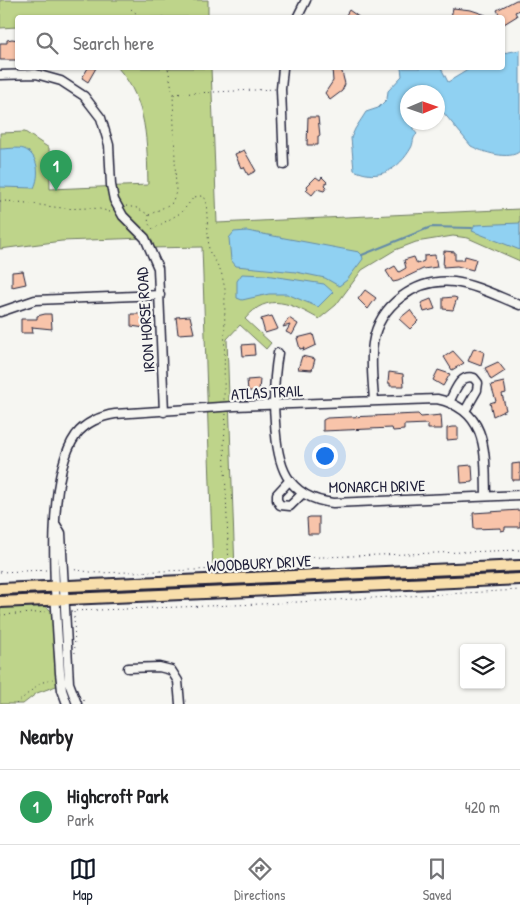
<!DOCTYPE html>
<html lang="en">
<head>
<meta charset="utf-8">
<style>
  body { margin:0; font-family:"Patrick Hand",sans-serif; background:#f2f2f2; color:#202124 }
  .controls { position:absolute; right:15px; bottom:15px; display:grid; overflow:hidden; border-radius:5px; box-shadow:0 1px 4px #0004 }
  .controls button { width:45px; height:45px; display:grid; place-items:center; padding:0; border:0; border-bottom:1px solid #e0e0e0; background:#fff; color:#202124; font:25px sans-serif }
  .compass { position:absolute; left:400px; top:85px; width:45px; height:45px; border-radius:50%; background:#fff; box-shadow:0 1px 4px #0004; rotate:88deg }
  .you { position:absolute; left:324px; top:455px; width:18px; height:18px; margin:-12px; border:4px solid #fff; border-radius:50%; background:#1a73e8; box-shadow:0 0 0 8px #1a73e833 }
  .badge { display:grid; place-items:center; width:32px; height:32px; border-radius:50%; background:#111827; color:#fff; font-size:16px; font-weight:700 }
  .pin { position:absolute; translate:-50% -41px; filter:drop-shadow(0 1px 2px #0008) }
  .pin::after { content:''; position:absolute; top:26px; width:18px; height:15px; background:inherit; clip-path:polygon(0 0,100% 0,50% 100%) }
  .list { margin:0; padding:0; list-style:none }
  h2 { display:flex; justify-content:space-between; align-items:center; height:65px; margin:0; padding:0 20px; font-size:21px }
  h2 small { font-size:16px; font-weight:400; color:#757577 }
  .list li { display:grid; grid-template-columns:32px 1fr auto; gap:15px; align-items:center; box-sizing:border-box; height:75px; padding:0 20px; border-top:1px solid #e0e0e0 }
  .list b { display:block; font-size:19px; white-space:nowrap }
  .list p { margin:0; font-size:16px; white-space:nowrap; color:#757577 }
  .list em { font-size:16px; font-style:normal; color:#757577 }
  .icon { flex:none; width:28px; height:28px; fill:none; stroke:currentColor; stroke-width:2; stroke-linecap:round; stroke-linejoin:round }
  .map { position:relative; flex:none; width:520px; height:704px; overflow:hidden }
  .search { position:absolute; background:#fff; box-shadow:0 1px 4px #0004; left:15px; right:15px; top:15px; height:55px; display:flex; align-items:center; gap:12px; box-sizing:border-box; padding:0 18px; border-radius:5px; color:#757577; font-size:19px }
  .sheet { height:140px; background:#fff }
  nav { display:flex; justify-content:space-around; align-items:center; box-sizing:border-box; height:70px; border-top:1px solid #e0e0e0; background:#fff; font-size:14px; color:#757577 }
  nav a { display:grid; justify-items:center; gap:2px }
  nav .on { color:#111827 }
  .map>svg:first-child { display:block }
  .green { fill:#bed48a; stroke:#707b62 }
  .water { fill:#90d1f2; stroke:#648ba9 }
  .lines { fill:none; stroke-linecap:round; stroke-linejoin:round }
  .stream { stroke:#648ba9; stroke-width:2 }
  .building { fill:#f8c4aa; stroke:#22223b }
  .minor-casing { stroke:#22223b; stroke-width:11 }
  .major-casing { stroke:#22223b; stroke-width:14 }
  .path { stroke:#22223b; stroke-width:1; stroke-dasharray:1 4; stroke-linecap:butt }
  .minor { stroke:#f6f6f2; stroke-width:8 }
  .major { stroke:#f8deab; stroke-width:10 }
  .labels { text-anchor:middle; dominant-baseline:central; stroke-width:4.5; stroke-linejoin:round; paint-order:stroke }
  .street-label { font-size:16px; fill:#22223b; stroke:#f6f6f2 }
</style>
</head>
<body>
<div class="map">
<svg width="520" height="704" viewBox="0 0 520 704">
  <rect width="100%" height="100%" fill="#f6f6f2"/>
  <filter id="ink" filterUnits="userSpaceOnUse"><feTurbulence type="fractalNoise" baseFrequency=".02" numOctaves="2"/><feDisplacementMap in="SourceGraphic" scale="10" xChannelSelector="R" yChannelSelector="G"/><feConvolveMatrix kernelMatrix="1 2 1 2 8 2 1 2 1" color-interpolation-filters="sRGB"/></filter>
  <g filter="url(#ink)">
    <path class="green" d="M0,0H208V17L18,18L17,27L0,28Z
      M118,68H211L217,223L520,209V261L468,238L453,236L416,242L395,250L362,270L336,305L319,319C292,304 268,291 245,319L271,343L266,349L240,325L227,339L235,571L213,572L202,247L150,248L144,238L62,241L0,249V133L25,132L49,148L50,189L148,185C147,143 148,102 118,68Z
      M45,606L53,612L59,685L37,693L23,704H0V607Z"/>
    <path class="water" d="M520,50V151C510,161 482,152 471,146L438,106V92H408V122L413,123V129L417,134C412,138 414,143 411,148C399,169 379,182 354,170L351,138L355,129L366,112L378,108L387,99L388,91L402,76L401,68H441L448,82L471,68H502L503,53Z
      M0,149C7,149 18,147 24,149C39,155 40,176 34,188L0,187Z
      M520,223V250L472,231L475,225Z
      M247,231L359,252L362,255L363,259L347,280L339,286L325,278L296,272L236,266L231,260L229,238L234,232Z
      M242,274L265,275L324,284L333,292L318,307L287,294H269L242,300L237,298V281Z"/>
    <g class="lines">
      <path class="stream" d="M362,255L431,227L472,228"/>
    </g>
    <path class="building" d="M516,0H520V10L515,12L517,16L504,24L497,10Z
      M453,8L471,10L486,15V18L451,17Z
      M349,10L360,18H344Z
      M12,39L18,40V60H0V43H7V40Z
      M88,68H96L88,82L82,78Z
      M332,68H341L345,84L342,91L330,100L325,93L333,81Z
      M308,117H318L320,136H318V145H307Z
      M244,150L256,171L248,175L244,167L241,168L235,154Z
      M316,177L320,180L322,177L327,182L325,185L327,187L324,191L317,189L312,195L306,190L308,188L307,186Z
      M444,251L455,252V260H464L465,256L476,259L473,270L457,266L443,267Z
      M435,255L437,267L423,269L398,281L393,282L386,271L395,266L399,272L406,268L404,260L414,257L417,264L424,261V256Z
      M23,271L26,284L12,287V272Z
      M365,290L376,298L368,309L358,299Z
      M454,297L457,298L453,310L443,309V298Z
      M431,299L435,309L424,312L421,303Z
      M410,310L418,321L410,329L399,319Z
      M45,314H51L52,329L32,327L33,333H21V319H37V316Z
      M131,314H146L145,328L131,326Z
      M190,316L194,333L178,334L176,317Z
      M272,316L278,329L265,333L261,319Z
      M289,318L298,324L292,335L286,332L290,325L283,327Z
      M313,334L316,345L303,351L304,348L300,349L297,338Z
      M254,344L255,355L243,356L242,345Z
      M474,348L484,352L481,366L468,361Z
      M453,351L464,363L452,370L444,357Z
      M302,356L315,359L312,370L298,369Z
      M498,362L505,371L491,380L485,368Z
      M438,370L450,374L443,386L433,380Z
      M389,372L403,374L404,386H390V383H388Z
      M260,379L259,391H248L247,380Z
      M504,382L506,393L502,394L506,410L493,416L490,403L496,401L491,385Z
      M418,414L421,417L441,415L442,429H428V424L404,425V430L393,431L392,428L323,431V420L327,418Z
      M452,427H458V439L447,440V428Z
      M520,463V480H512V464Z
      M472,465L473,482L461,483L460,466Z
      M520,510V527H505V530L501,531V528L474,529L473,513Z
      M310,517H319V534H308L307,518Z"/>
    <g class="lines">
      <defs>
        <path id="minor" d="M297,18L306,0
          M283,68L281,89L284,165
          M0,75L36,74L61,81L84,96L101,118L109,145L111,185L114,200L123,216L145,238L158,268L164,412
          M0,312L35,300L160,295
          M278,353C274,377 273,399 275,422C277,464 285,497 333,503L520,495
          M374,401C373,382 370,362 373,343C379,305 416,278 454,282C477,285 499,297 520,305
          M449,402C455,392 460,373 474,378L478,383L477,390L465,411
          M289,481L277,494V500L280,505L290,506L303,493
          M56,525L61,533L69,683L77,704
          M128,668L159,667L171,670L178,681L180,704
          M67,704L62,690L60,673C57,615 42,483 76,435C85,423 101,416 115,414L235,406L437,399C489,410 485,454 486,496"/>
        <path id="major" d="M0,589L520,566
          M0,602L520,579"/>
      </defs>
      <use href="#minor" class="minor-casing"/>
      <use href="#major" class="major-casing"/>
      <path class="path" d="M131,9L142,18
        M174,94L275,89
        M0,201C22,201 41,206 63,208C79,210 94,205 109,212L113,211
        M126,206L137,208L149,215L148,223L153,229L182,212L194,197L201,196L206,199L209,251L221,271L225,289L224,400
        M149,215L172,203L176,192L173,94L168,68
        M226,414L224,443L229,568
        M70,569L97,573L224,569L247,561L266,559L520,550
        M0,572L46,570
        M71,611L261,604L520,590
        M74,612L75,657
        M0,615L50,612
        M83,700L86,704
        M16,704L40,683L53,679"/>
      <use href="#minor" class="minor"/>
      <use href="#major" class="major"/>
    </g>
  </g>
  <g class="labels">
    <g class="street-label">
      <text transform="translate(145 320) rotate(-94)">IRON HORSE ROAD</text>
      <text transform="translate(267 392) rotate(-3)">ATLAS TRAIL</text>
      <text transform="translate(377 486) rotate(-1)">MONARCH DRIVE</text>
      <text transform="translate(259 563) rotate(-3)">WOODBURY DRIVE</text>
    </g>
  </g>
</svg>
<div class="controls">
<button><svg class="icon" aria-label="layers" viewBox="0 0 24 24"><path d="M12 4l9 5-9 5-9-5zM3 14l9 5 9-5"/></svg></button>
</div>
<svg class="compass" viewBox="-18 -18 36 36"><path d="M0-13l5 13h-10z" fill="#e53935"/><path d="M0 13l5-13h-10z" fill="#757577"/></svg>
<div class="you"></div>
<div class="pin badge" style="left:56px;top:191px;background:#2e9e5b">1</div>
<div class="search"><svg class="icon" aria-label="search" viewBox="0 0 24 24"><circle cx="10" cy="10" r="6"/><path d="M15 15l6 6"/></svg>Search here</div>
</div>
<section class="sheet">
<h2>Nearby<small></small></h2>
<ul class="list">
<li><span class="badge" style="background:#2e9e5b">1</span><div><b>Highcroft Park</b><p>Park</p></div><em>420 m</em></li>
</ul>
</section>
<nav>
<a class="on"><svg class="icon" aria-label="map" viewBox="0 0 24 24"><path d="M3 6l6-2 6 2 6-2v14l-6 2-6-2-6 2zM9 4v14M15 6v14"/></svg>Map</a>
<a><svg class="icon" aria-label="directions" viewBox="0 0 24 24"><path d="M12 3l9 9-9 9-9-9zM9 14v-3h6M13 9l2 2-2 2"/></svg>Directions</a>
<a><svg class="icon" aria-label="saved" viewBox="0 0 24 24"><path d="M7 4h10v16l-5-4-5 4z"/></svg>Saved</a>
</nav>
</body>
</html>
